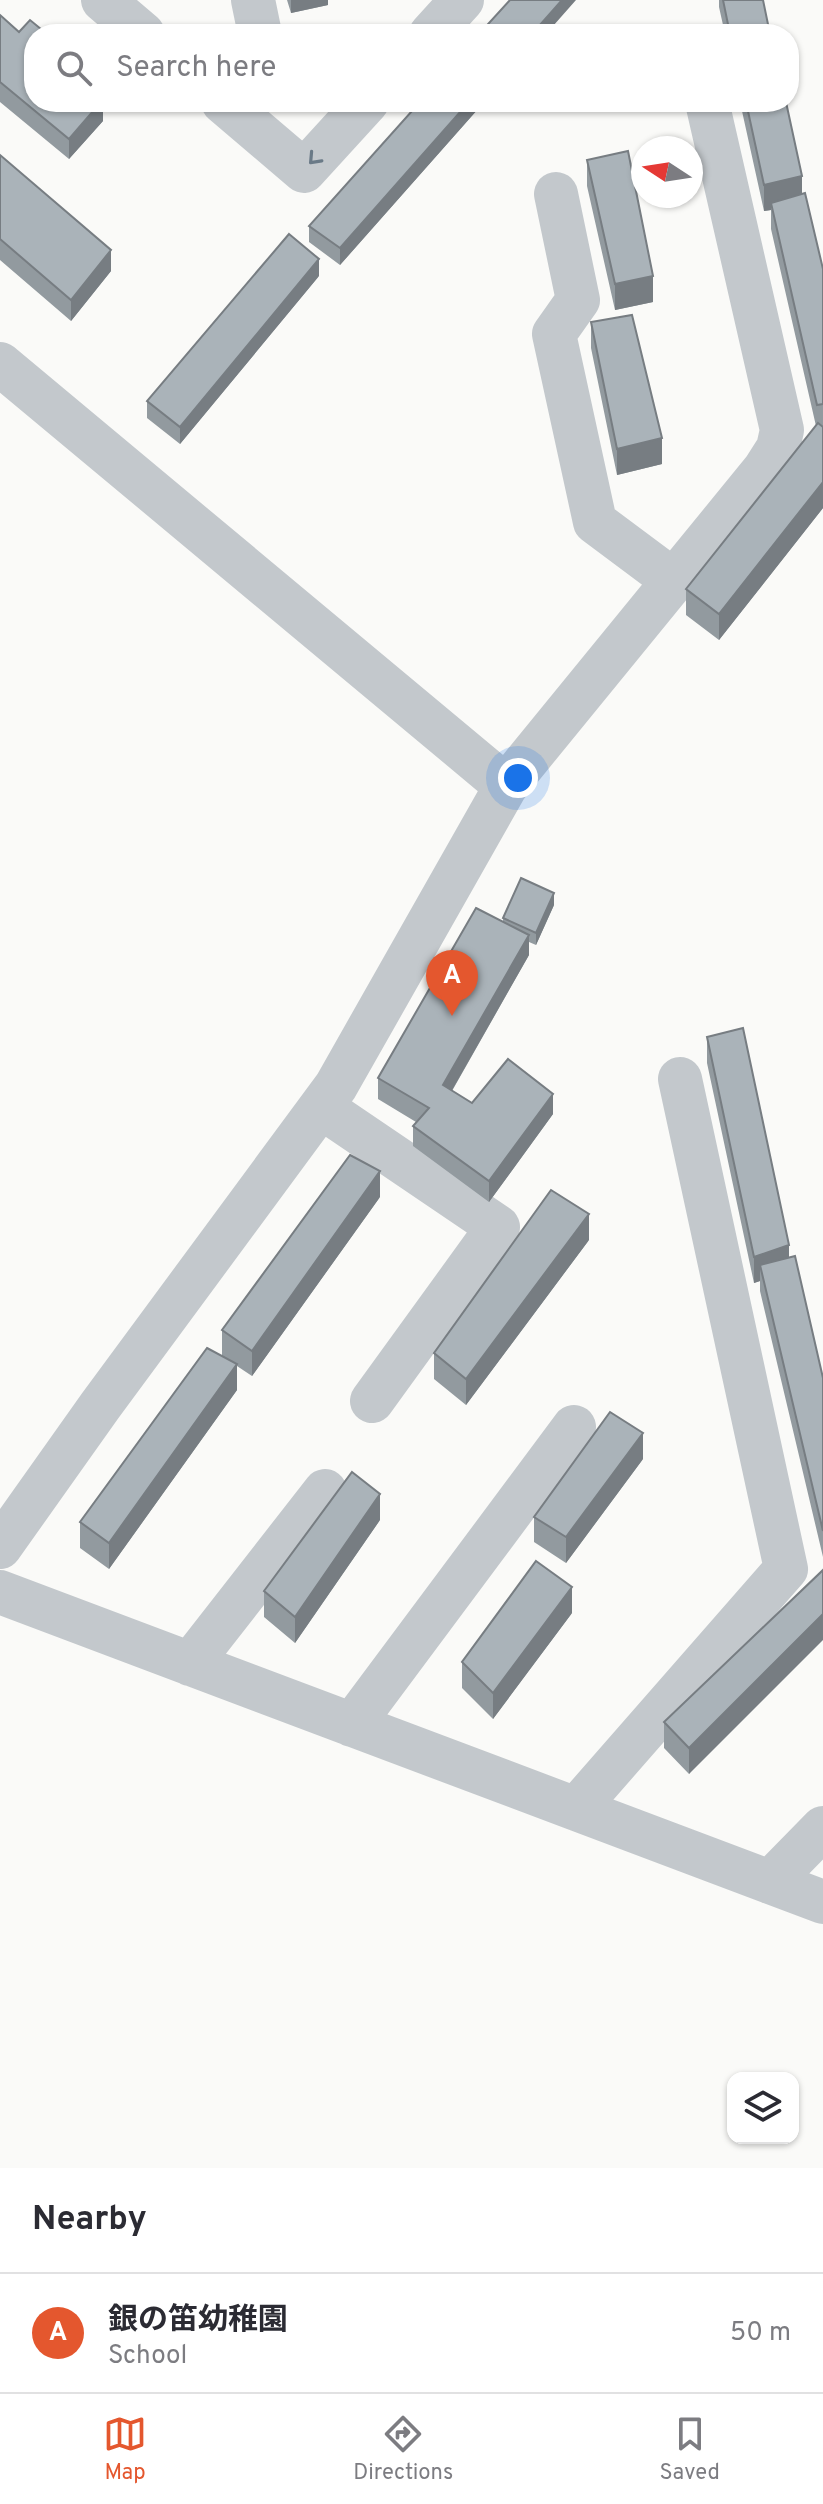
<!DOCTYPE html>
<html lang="en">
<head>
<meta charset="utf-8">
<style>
  body { margin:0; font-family:Overpass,"Noto Sans JP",sans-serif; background:#f2f2f3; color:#2b2b33 }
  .controls { position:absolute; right:24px; bottom:24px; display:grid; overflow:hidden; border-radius:16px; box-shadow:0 2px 6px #0004 }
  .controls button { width:72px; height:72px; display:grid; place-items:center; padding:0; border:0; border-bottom:2px solid #e1e1e2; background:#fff; color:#2b2b33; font:40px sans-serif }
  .compass { position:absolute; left:631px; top:136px; width:72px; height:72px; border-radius:50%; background:#fff; box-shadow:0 2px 6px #0004; rotate:282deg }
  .you { position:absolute; left:518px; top:778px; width:28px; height:28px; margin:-20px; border:6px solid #fff; border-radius:50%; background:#1a73e8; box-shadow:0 0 0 12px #1a73e833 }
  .badge { display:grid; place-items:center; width:52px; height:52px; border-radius:50%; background:#e4572e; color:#fff; font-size:26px; font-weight:700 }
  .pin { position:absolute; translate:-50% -66px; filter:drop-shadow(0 2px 4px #0008) }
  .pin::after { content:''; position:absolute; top:42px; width:28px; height:24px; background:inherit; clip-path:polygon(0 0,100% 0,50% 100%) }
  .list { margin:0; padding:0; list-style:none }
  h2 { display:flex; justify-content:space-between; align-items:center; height:104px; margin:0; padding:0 32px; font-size:34px }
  h2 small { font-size:26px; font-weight:400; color:#7c7c81 }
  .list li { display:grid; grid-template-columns:52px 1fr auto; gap:24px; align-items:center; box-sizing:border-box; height:120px; padding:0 32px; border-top:2px solid #e1e1e2 }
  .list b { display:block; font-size:30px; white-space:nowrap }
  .list p { margin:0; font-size:26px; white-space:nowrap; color:#7c7c81 }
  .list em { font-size:26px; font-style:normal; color:#7c7c81 }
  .icon { flex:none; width:44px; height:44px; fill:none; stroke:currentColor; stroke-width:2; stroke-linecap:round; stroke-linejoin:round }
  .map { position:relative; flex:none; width:823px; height:2168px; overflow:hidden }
  .search { position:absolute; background:#fff; box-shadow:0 2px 6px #0004; left:24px; right:24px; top:24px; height:88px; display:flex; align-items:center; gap:20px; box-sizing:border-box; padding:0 28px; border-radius:32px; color:#7c7c81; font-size:30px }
  .sheet { height:224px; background:#fff }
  nav { display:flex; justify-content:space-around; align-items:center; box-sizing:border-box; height:112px; border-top:2px solid #e1e1e2; background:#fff; font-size:22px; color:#7c7c81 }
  nav a { display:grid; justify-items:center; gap:4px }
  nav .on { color:#e4572e }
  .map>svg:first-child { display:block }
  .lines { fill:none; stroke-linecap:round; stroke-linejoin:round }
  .minor { stroke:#c3c8cc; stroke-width:44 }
  .wall { fill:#929a9f }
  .shaded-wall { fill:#777d82 }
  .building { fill:#aab3b9; stroke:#777d82; stroke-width:2 }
  .oneway { stroke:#6a7a87 }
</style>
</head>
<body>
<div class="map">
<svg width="823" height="2168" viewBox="0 0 823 2168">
  <rect width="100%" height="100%" fill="#fafaf8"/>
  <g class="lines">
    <path class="minor" d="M103,0L143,34
      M253,0L260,34
      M431,34L462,0
      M223,102L304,171L367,102
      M556,194L578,300L554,334L595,522L674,581
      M0,364L506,786
      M321,1107L498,1227L372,1401
      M0,1547L100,1406L336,1086L506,786L764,470L778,448L782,430L707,102
      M0,1592L823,1902
      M190,1664L325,1491
      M352,1725L574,1427
      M576,1809L786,1569L680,1079
      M770,1882L823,1828"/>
  </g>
  <path class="wall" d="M287,0H328V5L291,13Z
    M719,0H763L770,34H725L719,7Z
    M0,15L19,32L34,34L103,102V121L69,159L0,102Z
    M478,102V109L340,265L309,242V226Z
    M740,102H786L802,193L823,269V508L719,640L686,615V589L816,426L771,229V210L764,211Z
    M0,155L111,271L71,321L0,260Z
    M587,160L653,302L615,310L587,186Z
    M319,276L180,444L147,418V401Z
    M591,322L662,464L617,475L591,348Z
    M554,905L536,945L529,942V955L452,1091L472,1103L553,1114L489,1202L413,1146V1126L416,1122L378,1099V1078L503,922V918Z
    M707,1037L789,1257L823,1378V1557L760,1291V1281L754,1283L707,1063Z
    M380,1197L252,1376L237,1366V1390L109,1569L80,1548V1522L222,1356V1330Z
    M589,1240L466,1405L434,1379V1353Z
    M643,1459L566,1563L534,1542V1517Z
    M380,1520L295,1643L264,1617V1591Z
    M823,1570L689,1774L664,1748V1722Z
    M572,1613L493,1719L462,1688V1662Z"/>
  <path class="shaded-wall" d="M291,0H328V5L291,13Z
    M562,0H576L546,34H532Z
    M101,102H103V121L69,159V139Z
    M469,102H478V109L340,265V248Z
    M802,176V202L771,203V210L764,211V185Z
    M111,250V271L71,321V300Z
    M319,259V276L180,444V427Z
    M653,276V302L615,310V284Z
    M662,438V464L617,475V449Z
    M823,482V508L719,640V614Z
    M554,893V905L536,945V933Z
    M529,935V955L443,1106V1085Z
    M553,1094V1114L489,1202V1181Z
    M380,1171V1197L252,1376V1351Z
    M589,1214V1240L466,1405V1379Z
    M789,1245V1271L760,1265V1281L754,1283V1257Z
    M237,1364V1390L109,1569V1543Z
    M643,1433V1459L566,1563V1537Z
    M380,1494V1520L295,1643V1617Z
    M572,1587V1613L493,1719V1693Z
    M823,1614V1640L689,1774V1748Z"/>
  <path class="building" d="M510,0H562L532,34H479Z
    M723,0H763L770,34H730Z
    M0,15L19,32L30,20L47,34H34V102H101L69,139L0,82Z
    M420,102H469L340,248L309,226Z
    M746,102H786L802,176L764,185Z
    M628,151L653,276L615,284L587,160Z
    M0,155L111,250L71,300L0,239Z
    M805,193L823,269V404L817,405L771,203Z
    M289,234L319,259L180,427L147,401Z
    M632,315L662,438L617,449L591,322Z
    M818,423L823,427V482L719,614L686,589Z
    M521,878L554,893L536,933L503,918Z
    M476,908L529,935L443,1085L472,1103L508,1059L553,1094L489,1181L413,1126L429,1108L378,1078Z
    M743,1028L789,1245L754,1257L707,1037Z
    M350,1155L380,1171L252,1351L222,1330Z
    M551,1190L589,1214L466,1379L434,1353Z
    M795,1256L823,1378V1531L760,1265Z
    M207,1348L237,1364L109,1543L80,1522Z
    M610,1412L643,1433L566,1537L534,1517Z
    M352,1472L380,1494L295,1617L264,1591Z
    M536,1561L572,1587L493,1693L462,1662Z
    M823,1570V1614L689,1748L664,1722Z"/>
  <defs><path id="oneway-chevron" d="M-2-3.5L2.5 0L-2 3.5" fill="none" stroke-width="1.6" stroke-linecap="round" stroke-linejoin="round" transform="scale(2)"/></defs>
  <use class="oneway" href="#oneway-chevron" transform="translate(314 159) rotate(133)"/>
</svg>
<div class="controls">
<button><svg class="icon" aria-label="layers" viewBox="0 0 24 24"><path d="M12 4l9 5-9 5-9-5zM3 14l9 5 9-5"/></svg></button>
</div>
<svg class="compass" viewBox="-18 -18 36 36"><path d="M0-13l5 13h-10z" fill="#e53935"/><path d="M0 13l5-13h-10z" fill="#7c7c81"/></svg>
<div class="you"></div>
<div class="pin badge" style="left:452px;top:1016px">A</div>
<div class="search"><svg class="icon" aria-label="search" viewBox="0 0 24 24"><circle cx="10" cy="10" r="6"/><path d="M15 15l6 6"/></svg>Search here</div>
</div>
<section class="sheet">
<h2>Nearby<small></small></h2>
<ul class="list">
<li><span class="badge">A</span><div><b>銀の笛幼稚園</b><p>School</p></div><em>50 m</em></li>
</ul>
</section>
<nav>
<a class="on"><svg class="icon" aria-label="map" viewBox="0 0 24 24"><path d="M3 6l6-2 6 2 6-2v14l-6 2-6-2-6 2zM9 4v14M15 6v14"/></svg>Map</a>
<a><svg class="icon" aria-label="directions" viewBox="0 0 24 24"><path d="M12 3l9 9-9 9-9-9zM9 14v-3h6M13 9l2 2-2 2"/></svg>Directions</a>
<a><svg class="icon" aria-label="saved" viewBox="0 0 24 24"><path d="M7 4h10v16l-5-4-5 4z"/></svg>Saved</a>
</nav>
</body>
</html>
